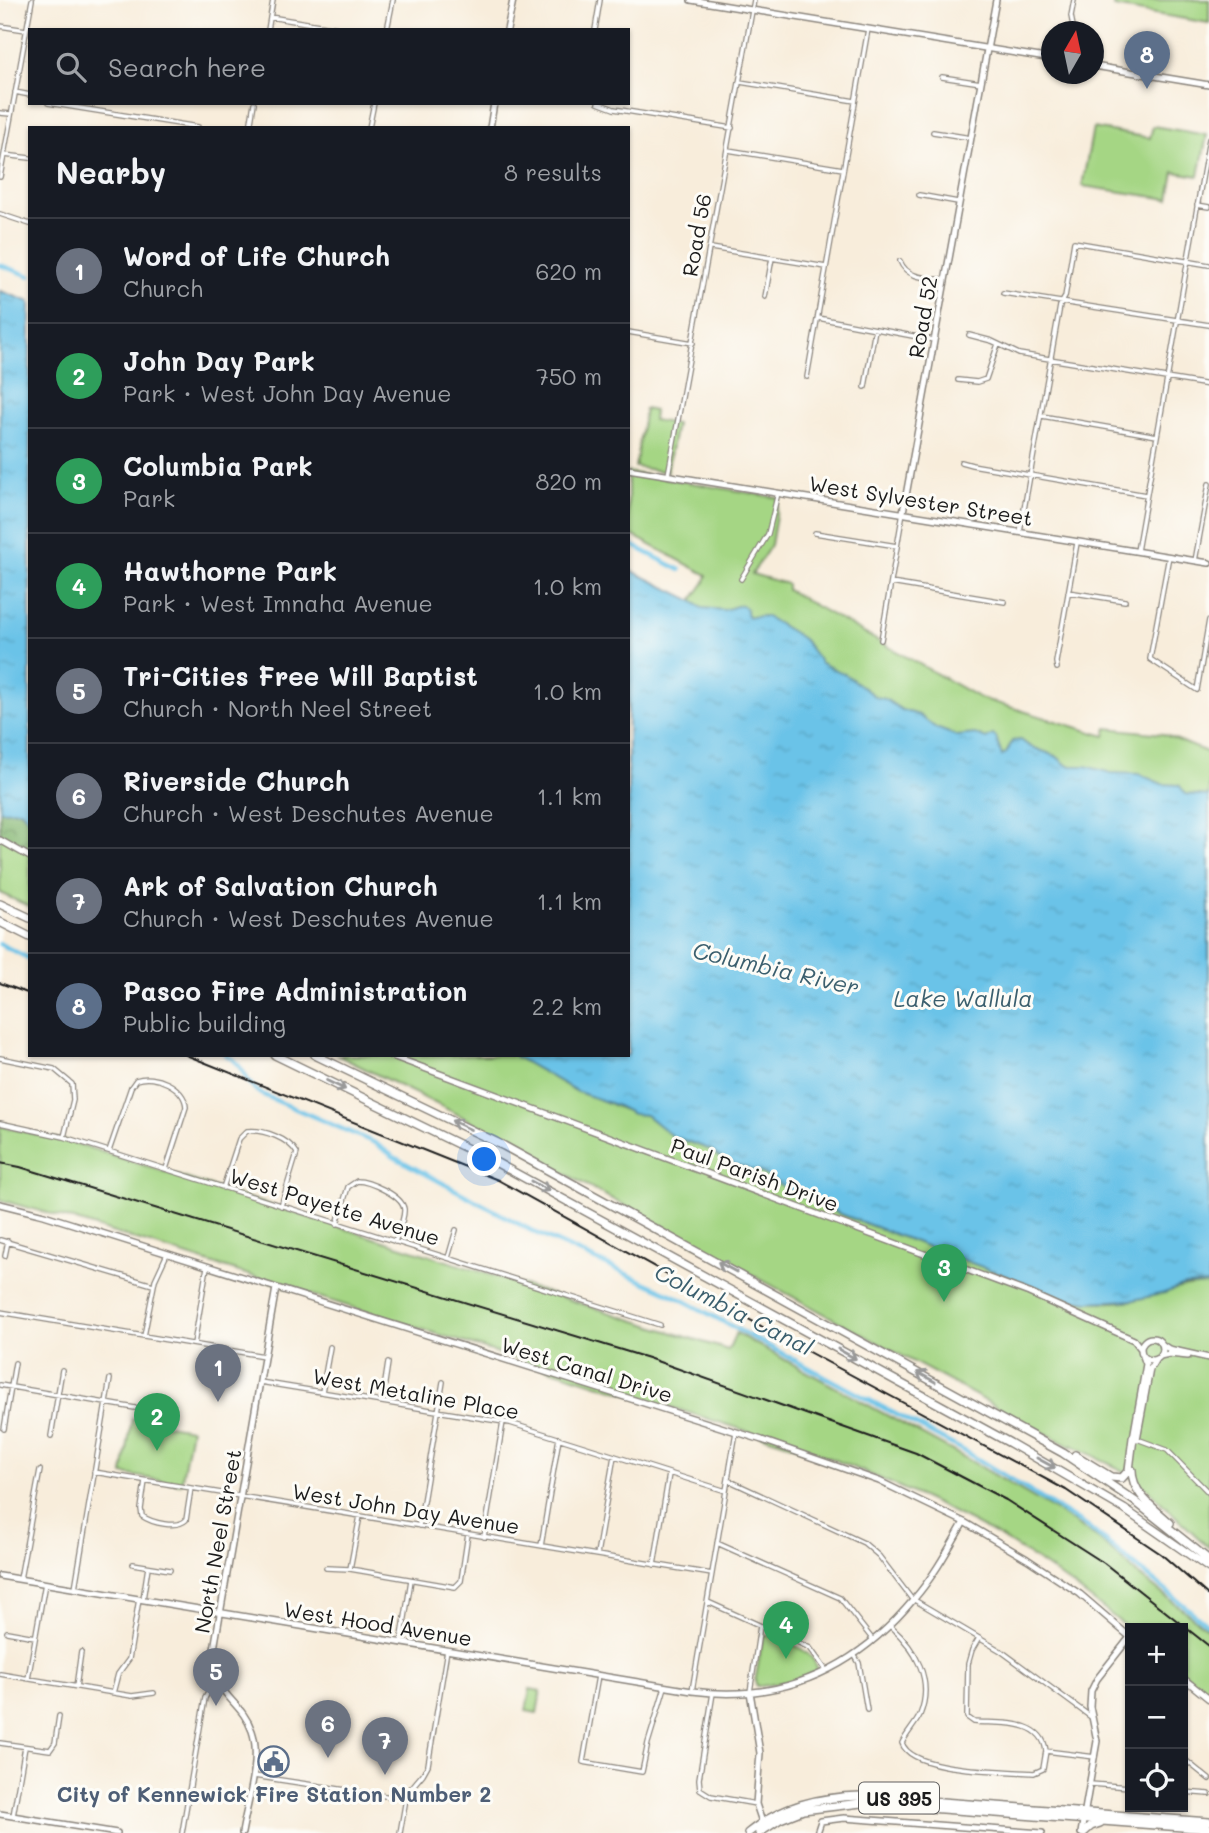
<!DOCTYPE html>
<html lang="en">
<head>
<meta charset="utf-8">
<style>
  body { margin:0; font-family:Mali,sans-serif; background:#242831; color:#f1f3f6 }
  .controls { position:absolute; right:21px; bottom:21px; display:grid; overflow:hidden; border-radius:0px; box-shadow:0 2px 5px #0004 }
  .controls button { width:63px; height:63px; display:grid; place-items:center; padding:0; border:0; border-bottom:2px solid #363941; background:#171b24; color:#f1f3f6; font:35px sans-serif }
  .compass { position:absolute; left:1041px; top:21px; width:63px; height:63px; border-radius:50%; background:#171b24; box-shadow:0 2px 5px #0004; rotate:9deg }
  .you { position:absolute; left:485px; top:1160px; width:24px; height:24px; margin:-18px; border:5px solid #fff; border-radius:50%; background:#1a73e8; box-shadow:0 0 0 10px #1a73e833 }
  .badge { display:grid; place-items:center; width:46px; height:46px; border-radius:50%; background:#d1495b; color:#fff; font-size:23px; font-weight:700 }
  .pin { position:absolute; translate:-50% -58px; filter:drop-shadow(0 2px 4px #0008) }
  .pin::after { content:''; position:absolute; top:37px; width:24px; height:21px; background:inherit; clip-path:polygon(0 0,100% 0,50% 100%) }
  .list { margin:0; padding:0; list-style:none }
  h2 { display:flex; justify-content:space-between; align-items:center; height:91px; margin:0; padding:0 28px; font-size:30px }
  h2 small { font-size:23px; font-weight:400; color:#9ea1a6 }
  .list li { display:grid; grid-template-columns:46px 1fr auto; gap:21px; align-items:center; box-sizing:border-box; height:105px; padding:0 28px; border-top:2px solid #363941 }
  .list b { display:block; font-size:26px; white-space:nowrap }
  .list p { margin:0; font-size:23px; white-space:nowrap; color:#9ea1a6 }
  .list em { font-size:23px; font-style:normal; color:#9ea1a6 }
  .icon { flex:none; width:38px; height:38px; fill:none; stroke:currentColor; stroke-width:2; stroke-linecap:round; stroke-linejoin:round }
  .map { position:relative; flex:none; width:1209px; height:1833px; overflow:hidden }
  .search { position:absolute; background:#171b24; box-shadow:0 2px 5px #0004; left:28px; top:28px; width:602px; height:77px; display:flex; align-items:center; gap:18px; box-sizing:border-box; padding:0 24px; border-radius:0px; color:#9ea1a6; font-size:26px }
  .panel { position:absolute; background:#171b24; box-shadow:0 2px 5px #0004; left:28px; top:126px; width:602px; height:931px; border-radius:0px }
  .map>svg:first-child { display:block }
  .green { fill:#a5d684; stroke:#607950; stroke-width:2 }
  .forest { fill:url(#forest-crowns); stroke:#506a47; stroke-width:2 }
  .water { fill:url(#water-ripples); stroke:#437082; stroke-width:2 }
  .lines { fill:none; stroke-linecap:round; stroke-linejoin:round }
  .canal { stroke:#6ac3e8; stroke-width:4.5 }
  .street-casing { stroke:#8a847c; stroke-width:6 }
  .secondary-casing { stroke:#8a847c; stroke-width:8 }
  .primary-casing { stroke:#8a847c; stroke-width:8 }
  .highway-casing { stroke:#8a847c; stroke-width:10 }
  .street { stroke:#fff; stroke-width:3.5 }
  .secondary { stroke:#fff; stroke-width:5 }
  .primary { stroke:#fff; stroke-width:5 }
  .highway { stroke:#fff; stroke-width:7 }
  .rail { stroke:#1c1c1c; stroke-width:2 }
  .oneway { stroke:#999 }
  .labels { text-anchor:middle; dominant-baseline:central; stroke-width:6; stroke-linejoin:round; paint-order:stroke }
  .shield { fill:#fdfcf7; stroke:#605f5e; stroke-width:2 }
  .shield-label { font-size:19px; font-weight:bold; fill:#1c1c1c }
  .street-label { font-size:21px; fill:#1c1c1c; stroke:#fdfcf7 }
  .service-label { font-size:21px; font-weight:bold; fill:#4e5e75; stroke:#fdfcf7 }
  .water-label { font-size:23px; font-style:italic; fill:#3b5f6e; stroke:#fdfcf7 }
</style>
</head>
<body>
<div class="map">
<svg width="1209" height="1833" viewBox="0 0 1209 1833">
  <defs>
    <pattern id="forest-crowns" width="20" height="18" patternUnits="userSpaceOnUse" patternTransform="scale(1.75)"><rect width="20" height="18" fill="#84b772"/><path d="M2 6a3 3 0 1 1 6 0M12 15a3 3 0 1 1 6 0" fill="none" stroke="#6b945d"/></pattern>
    <pattern id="water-ripples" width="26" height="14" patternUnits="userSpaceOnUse" patternTransform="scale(1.75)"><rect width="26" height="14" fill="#6ac3e8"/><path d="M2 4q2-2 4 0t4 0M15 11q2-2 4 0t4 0" fill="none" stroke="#5ba7c6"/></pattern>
  </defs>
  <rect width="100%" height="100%" fill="#fdfcf7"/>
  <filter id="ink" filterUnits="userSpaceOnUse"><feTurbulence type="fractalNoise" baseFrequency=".0143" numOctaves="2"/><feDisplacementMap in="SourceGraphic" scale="14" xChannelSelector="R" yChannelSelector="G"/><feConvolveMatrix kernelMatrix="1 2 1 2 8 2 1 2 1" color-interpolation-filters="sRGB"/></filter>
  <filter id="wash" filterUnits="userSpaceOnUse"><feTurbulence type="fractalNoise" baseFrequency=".00686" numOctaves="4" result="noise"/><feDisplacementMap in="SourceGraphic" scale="28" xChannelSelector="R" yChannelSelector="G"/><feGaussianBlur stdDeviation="1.57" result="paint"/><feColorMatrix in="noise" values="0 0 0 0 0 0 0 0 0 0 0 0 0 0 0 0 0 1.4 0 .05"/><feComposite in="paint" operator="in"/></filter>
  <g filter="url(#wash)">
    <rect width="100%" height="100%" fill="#f8eddb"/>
    <path class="green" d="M1115,0H1209V23L1114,7Z
      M1153,126L1207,135L1199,176L1174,172L1169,199L1082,186L1093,128L1150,138Z
      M645,409L654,411L653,420L676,424L667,472L635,467Z
      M628,472L779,498L771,545L752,574L787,584V590L980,698L1105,736L1107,728L1163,734L1209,753V833L1046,783L686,609L705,582L707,575L628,533Z
      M0,811L30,822V907L0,893Z
      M337,1055H513L578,1092L602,1100L622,1109L646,1115L680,1139L712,1150L717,1156L761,1173L795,1193L843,1215L1071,1300C1093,1302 1116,1304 1138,1299C1163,1294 1184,1284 1209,1284V1548L1147,1489L1118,1468L1072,1445L1071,1447L536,1158L537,1154L530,1150Z
      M0,1126L71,1142L728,1350L736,1333L969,1460L1051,1508L1100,1540L1141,1577L1209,1630V1694L1183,1672V1628L1130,1630C1093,1600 1054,1570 1013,1545C950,1507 882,1478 814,1452L73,1220L0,1200Z
      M132,1419L191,1429L181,1484L123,1474Z
      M766,1635C783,1639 817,1651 817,1671L792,1681L757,1687L755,1682L763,1637Z
      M530,1689L541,1691L537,1713L526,1711Z"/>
    <path class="forest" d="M21,810L30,822V852L0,835V811Z"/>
    <path class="water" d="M0,291L30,302V822L21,810L0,811Z
      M628,569L691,600L702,608L724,610L740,605L746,608L748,617L765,616L797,635L804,640L821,663L845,674L876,697L885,699L902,710L919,715L936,728L957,736L975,734L986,739L993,735L996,737L1002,756L1007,752L1012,741L1021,740L1029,746L1056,756L1068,766H1086L1111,773L1139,774L1162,784L1179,785L1186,794L1209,796V1284L1185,1285L1165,1293L1134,1300L1088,1302L1065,1298L843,1215L795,1193L761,1173L734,1164L717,1156L712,1150L672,1136L646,1115L633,1114L615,1105L578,1092L513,1055H628Z"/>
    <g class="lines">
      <path class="canal" d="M0,265L30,276
        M628,543L680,570
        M0,944L30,959
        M226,1055C246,1066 245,1085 261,1094L375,1143L394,1157L534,1232L679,1298L966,1452L1089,1528L1209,1626"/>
    </g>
  </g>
  <g filter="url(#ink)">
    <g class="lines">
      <defs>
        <path id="street" d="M270,17L350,30
          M0,26L26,30
          M1073,26L1071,16L1074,0
          M268,30L273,0
          M387,30L393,0
          M595,30L600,0
          M942,77L981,83
          M740,82L855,101
          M15,92L30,95
          M48,103L198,127
          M598,103L614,109L732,128
          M0,113L11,114
          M250,128L254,103
          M369,128L374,103
          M933,132L971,138
          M728,150L843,169
          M4,155L30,158
          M0,177L32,0
          M919,195L958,202
          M1197,205L1209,207
          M0,214L30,224
          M711,248L826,267
          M900,261C907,279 928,278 945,280
          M1003,293L1209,325
          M765,297L772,258
          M818,318L934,340
          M628,332L693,343
          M969,335L992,341L1019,354L1209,385
          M807,377L868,29
          M958,380L977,382L986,379L998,344
          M865,387L875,329
          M1042,416L1157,436
          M961,462L972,465L1146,495
          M668,475L754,0
          M1020,532L1060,306L1065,297L1074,242L1209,265
          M815,533L897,546
          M1137,551L1209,139
          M1169,556L1150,659L1197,690L1209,620
          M1195,561L1209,484
          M741,579L768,534L778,493
          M891,583L1005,602
          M1068,592L1125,601
          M881,640L903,512
          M1057,668L1056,662L1077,543
          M0,1058L54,1069L72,1084L73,1100L64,1137
          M0,1123L64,1137L660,1325
          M109,1151L131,1087L136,1080C155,1073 185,1087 186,1107L166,1169
          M223,1188L239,1139L247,1131C264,1129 289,1139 297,1153L281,1206
          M337,1224L348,1187L357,1181C368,1181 402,1195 404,1209C405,1218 398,1233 395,1242
          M0,1240L153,1285
          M5,1256L8,1241
          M448,1258L456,1230
          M0,1312L264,1356
          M144,1336L155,1280L167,1254
          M194,1344L207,1267
          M260,1382L510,1423L726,1491
          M0,1385L135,1408
          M322,1392L330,1347
          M382,1402L388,1363
          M4,1429L15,1363
          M51,1436L62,1370
          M1137,1439L1167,1450L1209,1493
          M94,1472L712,1574
          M728,1480L864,1543L879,1556L911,1598L1001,1651L1091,1717
          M145,1481L141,1509L142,1516C152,1523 177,1529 186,1520L191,1488
          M419,1526L443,1382
          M484,1537L503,1422
          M717,1543L840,1598L873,1640
          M541,1546L559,1438
          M597,1555L614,1456
          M133,1564L170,1570
          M654,1565L669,1474
          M326,1568L350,1569L455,1587L461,1581L468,1534
          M350,1569L360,1516
          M20,1579L40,1470
          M75,1588L110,1379
          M143,1599L148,1567
          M708,1602L810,1648L826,1670
          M890,1626C916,1649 934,1680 920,1715C915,1725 907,1733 902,1743C912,1773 1006,1770 1034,1773L1043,1769L1046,1751L1095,1757
          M7,1632L35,1637
          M979,1638L972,1650L968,1664L967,1717L974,1722C999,1724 1042,1718 1046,1751
          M401,1643L411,1580
          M855,1656L859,1663L867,1710
          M0,1674L132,1696L154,1693
          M598,1676L583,1762L642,1772L648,1743L665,1687
          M28,1679L45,1583
          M76,1687L81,1652
          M692,1691L736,1432
          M750,1692L760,1626
          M113,1693L118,1674L129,1659L139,1599
          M713,1693L699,1779L700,1789L711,1796L756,1804
          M0,1743L50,1750L55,1743L59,1716
          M1183,1758L1209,1779
          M254,1776L405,1799
          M1090,1784L1130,1787
          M1183,1792L1209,1794
          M13,1816L25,1747
          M182,1833L205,1698L209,1691L219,1686
          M400,1833L407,1793L423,1774L428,1765L447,1650"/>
        <path id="secondary" d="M507,30L513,0
          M490,128L494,103
          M628,469L1209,563
          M903,512L996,0
          M0,840L30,857
          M389,1055L1029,1293L1134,1340L1141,1349
          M0,1204L44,1215L762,1440L879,1481L964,1522L1027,1559L1080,1594L1130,1637
          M1141 1349a11 11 0 1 1 22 0a11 11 0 1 1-22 0Z
          M1163,1345L1169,1349L1209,1358
          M1160,1356L1169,1354L1188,1356
          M1133,1438L1146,1364L1143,1356
          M1137,1439L1150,1369L1156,1359
          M0,1576L692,1691C783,1703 856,1669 914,1599C934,1576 949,1548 964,1522
          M1183,1678L1209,1699
          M750,1692L760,1753L756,1804L762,1822
          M242,1833C247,1803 262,1759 252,1731C241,1699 212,1696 213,1655L276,1288
          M817,1833L821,1821L844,1818L1042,1833
          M1081,1833L1097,1741L1090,1707L1091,1691L1097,1679L1130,1637"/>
        <path id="primary" d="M691,0L1052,59
          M1094,66L1209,85
          M0,1814L117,1833"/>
        <path id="highway" d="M0,904L30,918
          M0,922L30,937
          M275,1055L497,1163L1010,1443L1124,1509L1209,1568
          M315,1055L504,1146L1063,1453L1136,1502L1209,1560
          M1075,1455L1111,1477L1122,1478L1129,1470L1133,1438
          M1132,1470C1132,1494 1154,1508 1170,1523
          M748,1833C781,1806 819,1797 861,1796L1209,1822
          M759,1833L780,1819L803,1810L861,1803L1209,1829
          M1083,1833L1091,1826L1100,1823"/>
      </defs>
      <use href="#street" class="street-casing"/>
      <use href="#secondary" class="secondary-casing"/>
      <use href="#primary" class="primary-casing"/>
      <use href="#highway" class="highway-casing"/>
      <use href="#street" class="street"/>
      <use href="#secondary" class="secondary"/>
      <use href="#primary" class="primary"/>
      <use href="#highway" class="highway"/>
      <path class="rail" d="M0,983L30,994
        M186,1055L498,1180L788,1341L1066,1490L1161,1554L1209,1596
        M0,1163L20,1167L648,1358L916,1453L1006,1500L1104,1563L1209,1646"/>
    </g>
    <defs><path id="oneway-shaft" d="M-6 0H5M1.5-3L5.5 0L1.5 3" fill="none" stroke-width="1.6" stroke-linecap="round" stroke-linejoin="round" transform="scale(1.75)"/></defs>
    <g class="oneway">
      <use href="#oneway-shaft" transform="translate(336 1085) rotate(26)"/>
      <use href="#oneway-shaft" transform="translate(461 1125) rotate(-154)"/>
      <use href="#oneway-shaft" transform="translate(540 1186) rotate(29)"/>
      <use href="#oneway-shaft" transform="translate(727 1267) rotate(-151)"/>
      <use href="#oneway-shaft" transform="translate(847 1354) rotate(29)"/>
      <use href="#oneway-shaft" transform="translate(926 1377) rotate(-151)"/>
      <use href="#oneway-shaft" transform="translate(1046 1463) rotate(29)"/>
    </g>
  </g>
  <defs>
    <symbol id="civic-ring" viewBox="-11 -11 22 22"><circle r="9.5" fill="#fdfcf7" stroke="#5c6f8a" stroke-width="1.5"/><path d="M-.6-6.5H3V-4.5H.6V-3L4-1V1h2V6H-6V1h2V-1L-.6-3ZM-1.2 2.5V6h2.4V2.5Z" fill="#5c6f8a"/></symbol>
  </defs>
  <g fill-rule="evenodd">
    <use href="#civic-ring" x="256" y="1744" width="35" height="35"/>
  </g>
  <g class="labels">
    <rect class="shield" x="859" y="1782.5" width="80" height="31" rx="5"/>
    <g class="shield-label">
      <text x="899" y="1798">US 395</text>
    </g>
    <g class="street-label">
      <text transform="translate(696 235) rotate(-80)">Road 56</text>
      <text transform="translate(922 317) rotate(-80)">Road 52</text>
      <text transform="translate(921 500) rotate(9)">West Sylvester Street</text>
      <text transform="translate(755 1174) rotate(20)">Paul Parish Drive</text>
      <text transform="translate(335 1206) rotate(17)">West Payette Avenue</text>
      <text transform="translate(587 1369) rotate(17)">West Canal Drive</text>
      <text transform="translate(416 1393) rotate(10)">West Metaline Place</text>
      <text transform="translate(406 1508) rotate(9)">West John Day Avenue</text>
      <text transform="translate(217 1541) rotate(-80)">North Neel Street</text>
      <text transform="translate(378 1623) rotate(9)">West Hood Avenue</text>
    </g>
    <g class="service-label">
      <text x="274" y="1793">City of Kennewick Fire Station Number 2</text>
    </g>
    <g class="water-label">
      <text transform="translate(776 968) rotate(13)">Columbia River</text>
      <text x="963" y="998">Lake Wallula</text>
      <text transform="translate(734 1309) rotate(27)">Columbia Canal</text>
    </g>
  </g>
</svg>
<div class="controls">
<button>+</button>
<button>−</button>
<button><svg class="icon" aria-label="locate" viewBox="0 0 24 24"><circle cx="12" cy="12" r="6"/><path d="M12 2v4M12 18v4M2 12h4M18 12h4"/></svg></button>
</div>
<svg class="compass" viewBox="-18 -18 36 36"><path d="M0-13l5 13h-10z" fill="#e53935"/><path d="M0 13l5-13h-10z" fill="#9ea1a6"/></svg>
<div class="you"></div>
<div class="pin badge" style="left:218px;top:1402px;background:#6b7280">1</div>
<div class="pin badge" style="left:157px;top:1451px;background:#2e9e5b">2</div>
<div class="pin badge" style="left:944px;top:1302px;background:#2e9e5b">3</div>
<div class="pin badge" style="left:786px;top:1659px;background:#2e9e5b">4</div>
<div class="pin badge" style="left:216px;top:1706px;background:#6b7280">5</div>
<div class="pin badge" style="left:328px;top:1758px;background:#6b7280">6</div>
<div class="pin badge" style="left:385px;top:1775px;background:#6b7280">7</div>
<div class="pin badge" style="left:1147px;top:89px;background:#5c6f8a">8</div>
<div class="search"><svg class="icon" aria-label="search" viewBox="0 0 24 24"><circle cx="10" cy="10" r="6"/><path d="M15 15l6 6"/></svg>Search here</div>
<section class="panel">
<h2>Nearby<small>8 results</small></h2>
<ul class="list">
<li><span class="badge" style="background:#6b7280">1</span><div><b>Word of Life Church</b><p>Church</p></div><em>620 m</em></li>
<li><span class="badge" style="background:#2e9e5b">2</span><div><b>John Day Park</b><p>Park · West John Day Avenue</p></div><em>750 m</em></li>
<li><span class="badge" style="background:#2e9e5b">3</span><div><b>Columbia Park</b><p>Park</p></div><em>820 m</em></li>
<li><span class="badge" style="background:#2e9e5b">4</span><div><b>Hawthorne Park</b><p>Park · West Imnaha Avenue</p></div><em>1.0 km</em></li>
<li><span class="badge" style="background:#6b7280">5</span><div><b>Tri-Cities Free Will Baptist</b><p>Church · North Neel Street</p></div><em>1.0 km</em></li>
<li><span class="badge" style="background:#6b7280">6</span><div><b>Riverside Church</b><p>Church · West Deschutes Avenue</p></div><em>1.1 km</em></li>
<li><span class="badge" style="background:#6b7280">7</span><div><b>Ark of Salvation Church</b><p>Church · West Deschutes Avenue</p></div><em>1.1 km</em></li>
<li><span class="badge" style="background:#5c6f8a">8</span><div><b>Pasco Fire Administration</b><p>Public building</p></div><em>2.2 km</em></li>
</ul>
</section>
</div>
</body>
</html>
